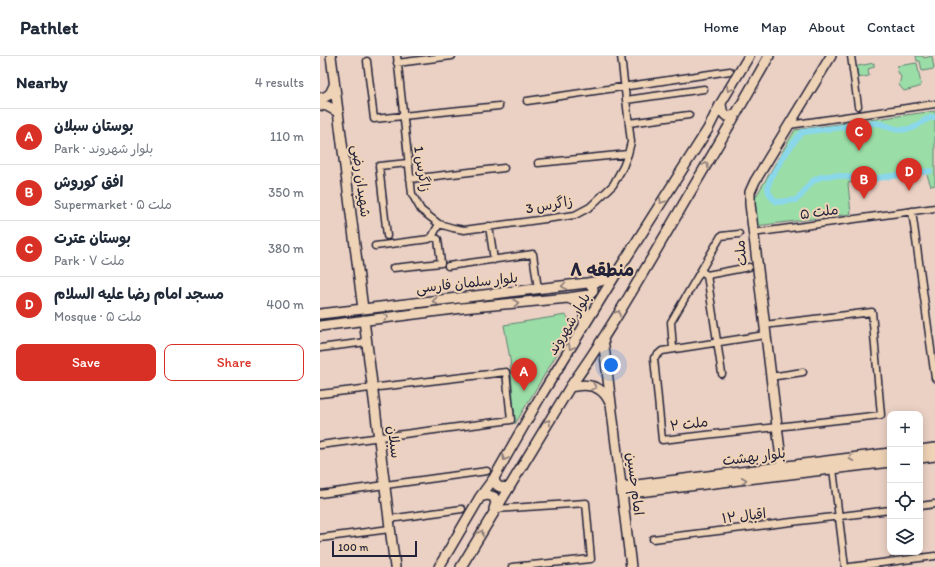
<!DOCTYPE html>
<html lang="en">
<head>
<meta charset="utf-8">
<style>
  body { margin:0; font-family:Itim,"Playpen Sans Arabic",sans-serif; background:#f6f6f7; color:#1f2937 }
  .controls { position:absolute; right:12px; bottom:12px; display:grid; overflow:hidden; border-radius:8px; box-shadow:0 2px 10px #0003 }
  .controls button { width:36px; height:36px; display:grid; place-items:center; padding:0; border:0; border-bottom:1px solid #e0e1e3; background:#fff; color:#1f2937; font:20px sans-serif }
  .scale { position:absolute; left:12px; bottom:10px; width:85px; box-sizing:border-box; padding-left:4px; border:2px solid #22223b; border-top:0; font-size:11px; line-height:14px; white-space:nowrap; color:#22223b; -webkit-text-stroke:3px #efd3b6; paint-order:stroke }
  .you { position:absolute; left:291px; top:309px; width:14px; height:14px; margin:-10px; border:3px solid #fff; border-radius:50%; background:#1a73e8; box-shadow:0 0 0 6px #1a73e833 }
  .badge { display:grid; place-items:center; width:26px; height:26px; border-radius:50%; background:#d93025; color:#fff; font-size:13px; font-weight:700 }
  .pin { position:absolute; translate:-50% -33px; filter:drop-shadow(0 1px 2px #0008) }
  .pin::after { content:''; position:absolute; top:21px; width:14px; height:12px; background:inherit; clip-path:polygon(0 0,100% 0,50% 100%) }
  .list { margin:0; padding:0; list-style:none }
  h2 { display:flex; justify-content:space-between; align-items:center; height:52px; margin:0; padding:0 16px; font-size:17px }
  h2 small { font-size:13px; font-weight:400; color:#747a83 }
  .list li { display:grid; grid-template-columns:26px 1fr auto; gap:12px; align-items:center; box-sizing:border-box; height:56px; padding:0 16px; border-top:1px solid #e0e1e3 }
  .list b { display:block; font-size:15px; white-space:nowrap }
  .list p { margin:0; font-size:13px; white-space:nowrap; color:#747a83 }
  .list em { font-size:13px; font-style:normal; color:#747a83 }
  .actions { display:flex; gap:8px; padding:12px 16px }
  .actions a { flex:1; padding:9px 0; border:1px solid #d93025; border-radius:8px; text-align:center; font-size:14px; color:#d93025 }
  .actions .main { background:#d93025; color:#fff }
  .icon { flex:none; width:22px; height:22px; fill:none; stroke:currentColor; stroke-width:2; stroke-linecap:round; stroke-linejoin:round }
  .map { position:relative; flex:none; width:615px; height:511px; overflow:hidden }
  header { display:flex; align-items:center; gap:24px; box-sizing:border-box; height:56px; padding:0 20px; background:#fff; border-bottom:1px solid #e0e1e3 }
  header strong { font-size:19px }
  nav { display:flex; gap:22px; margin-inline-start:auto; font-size:14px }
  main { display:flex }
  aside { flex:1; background:#fff }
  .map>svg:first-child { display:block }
  .green { fill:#9bdda7; stroke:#5e8071 }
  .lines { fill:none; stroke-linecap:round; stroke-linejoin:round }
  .canal { stroke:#8ad7ea; stroke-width:6 }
  .street-casing { stroke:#22223b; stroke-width:9 }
  .secondary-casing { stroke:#22223b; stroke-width:12 }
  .street { stroke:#efd3b6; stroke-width:6 }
  .secondary { stroke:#efd3b6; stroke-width:9 }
  .oneway { stroke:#887a78 }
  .labels { text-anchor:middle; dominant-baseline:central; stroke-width:4; stroke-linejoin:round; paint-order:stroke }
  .street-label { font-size:14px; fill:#22223b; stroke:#efd3b6 }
  .district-label { font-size:18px; font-weight:bold; fill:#22223b; stroke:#efd3b6 }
</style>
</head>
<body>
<header>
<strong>Pathlet</strong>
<nav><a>Home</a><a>Map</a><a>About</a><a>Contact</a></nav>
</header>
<main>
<aside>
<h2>Nearby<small>4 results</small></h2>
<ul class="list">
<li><span class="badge">A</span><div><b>بوستان سبلان</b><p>Park · بلوار شهروند</p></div><em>110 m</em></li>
<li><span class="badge">B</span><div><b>افق کوروش</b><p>Supermarket · ملت ۵</p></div><em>350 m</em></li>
<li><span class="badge">C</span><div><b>بوستان عترت</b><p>Park · ملت ۷</p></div><em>380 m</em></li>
<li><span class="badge">D</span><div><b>مسجد امام رضا علیه السلام</b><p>Mosque · ملت ۵</p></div><em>400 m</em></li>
</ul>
<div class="actions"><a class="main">Save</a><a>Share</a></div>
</aside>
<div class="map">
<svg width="615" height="511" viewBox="0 0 615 511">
  <rect width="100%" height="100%" fill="#ebd1c4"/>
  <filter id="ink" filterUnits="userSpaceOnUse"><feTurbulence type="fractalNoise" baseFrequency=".025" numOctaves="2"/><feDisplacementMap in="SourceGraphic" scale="8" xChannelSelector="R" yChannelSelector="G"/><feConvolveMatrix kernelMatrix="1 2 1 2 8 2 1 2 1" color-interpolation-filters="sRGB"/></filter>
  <g filter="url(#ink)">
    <path class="green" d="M596,0H603L604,2L612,0L614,13L602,15L600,5H597Z
      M554,7V11L548,13L549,20L538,22L536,11L538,10Z
      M597,7L601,29L599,31L584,35L579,29L581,21L578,16L577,10Z
      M615,55V129L611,130L606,116L528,127L531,158L436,170L435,142L475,74Z
      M246,259L251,266L250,276L195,368L190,303L184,269Z"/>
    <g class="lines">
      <path class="canal" d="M610,115L542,124C528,121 506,115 493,125C487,130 483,139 476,144L457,146C452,143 448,137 448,131C449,120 474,84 483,76L555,67C570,68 571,76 589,73C600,71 602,62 615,61"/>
      <defs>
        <path id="street" d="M77,0L92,138L101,154L119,168L133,172L144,174L255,159L270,151L293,129L303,111L308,98L311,86L301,0
          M531,0L538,50
          M47,5L54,63L179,50
          M77,7L132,0
          M306,44L384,33
          M207,45L410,15
          M309,67L369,59
          M469,69L615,48
          M218,107L308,98
          M90,123L184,112
          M592,155L615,322
          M169,170L174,204
          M433,177L615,152
          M67,180L59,110L88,107
          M55,190L109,183L112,181L119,168
          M128,210L213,198L218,233
          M73,212L121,207L118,183L112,181
          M381,215L387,219L402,318
          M387,219L429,211
          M444,269L552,256L561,359L342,384L334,302L342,295L445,279
          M0,292L47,286
          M353,293L351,266L401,180L419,178
          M450,321L483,316
          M0,338L186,316L191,364L0,389
          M513,413L525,511
          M0,438L167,415
          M600,450L615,448
          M175,453L266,447L271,503L192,511
          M69,463L142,453
          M0,482L70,473
          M333,483L570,454
          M530,511L615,500"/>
        <path id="secondary" d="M11,0L43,253
          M0,42C9,41 11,37 14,29
          M401,47C402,59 406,64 417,57
          M0,49L7,50L18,56
          M248,242L269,239C275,235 274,229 267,227
          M0,258L267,227L281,225L296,218
          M44,264L75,511
          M0,270L142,252L248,242C263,248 265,251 264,268
          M283,282L311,511
          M250,331C266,327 282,329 289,345
          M600,394L615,392
          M600,402L615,400
          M462,411L430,148V136L435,125L511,0
          M174,422C175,430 180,433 188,431
          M301,431L570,397
          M302,438L570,406
          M160,441L168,439L174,441L176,447L174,453
          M119,511L160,441L174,422L219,343L296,218L388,73L401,47L429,0
          M141,511L250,331C287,280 318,225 350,171C383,114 417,58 449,0"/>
      </defs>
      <use href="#street" class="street-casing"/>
      <use href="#secondary" class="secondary-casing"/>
      <use href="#street" class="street"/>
      <use href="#secondary" class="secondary"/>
    </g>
    <defs><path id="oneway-chevron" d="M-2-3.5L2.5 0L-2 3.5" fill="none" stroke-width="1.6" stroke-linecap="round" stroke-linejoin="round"/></defs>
    <g class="oneway">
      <use href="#oneway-chevron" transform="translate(409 33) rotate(121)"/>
      <use href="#oneway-chevron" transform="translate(386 109) rotate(-60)"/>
      <use href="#oneway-chevron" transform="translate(342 145) rotate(122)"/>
      <use href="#oneway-chevron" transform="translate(244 230) rotate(173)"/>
      <use href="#oneway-chevron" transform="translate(115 245) rotate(174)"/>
      <use href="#oneway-chevron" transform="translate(196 247) rotate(-6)"/>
      <use href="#oneway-chevron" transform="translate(298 257) rotate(-58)"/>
      <use href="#oneway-chevron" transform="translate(66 261) rotate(-7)"/>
      <use href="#oneway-chevron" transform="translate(251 291) rotate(121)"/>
      <use href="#oneway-chevron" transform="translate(274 331) rotate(19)"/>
      <use href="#oneway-chevron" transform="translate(228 366) rotate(-58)"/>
      <use href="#oneway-chevron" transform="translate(185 402) rotate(120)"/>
      <use href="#oneway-chevron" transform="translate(531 402) rotate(173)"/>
      <use href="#oneway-chevron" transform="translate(424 424) rotate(-7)"/>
      <use href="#oneway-chevron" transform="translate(161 477) rotate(-59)"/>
    </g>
  </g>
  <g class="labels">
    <g class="street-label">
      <text transform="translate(102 113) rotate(81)">زاگرس 1</text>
      <text transform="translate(41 125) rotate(83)">شهیدان رضی</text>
      <text transform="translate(229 149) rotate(-10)">زاگرس 3</text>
      <text transform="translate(499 156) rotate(-8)">ملت ۵</text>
      <text transform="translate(421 197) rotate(-96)">ملت</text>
      <text transform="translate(147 227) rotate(-6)">بلوار سلمان فارسی</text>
      <text transform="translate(249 268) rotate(-59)">بلوار شهروند</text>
      <text transform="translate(369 368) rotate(-7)">ملت ۲</text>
      <text transform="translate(74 386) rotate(83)">سبلان</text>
      <text transform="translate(434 401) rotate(-7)">بلوار بهشت</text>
      <text transform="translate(315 428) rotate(83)">امام حسین</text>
      <text transform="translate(424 460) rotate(-7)">اقبال ۱۲</text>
    </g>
    <g class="district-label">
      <text x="282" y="214">منطقه ۸</text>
    </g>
  </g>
</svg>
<div class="controls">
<button>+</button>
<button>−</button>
<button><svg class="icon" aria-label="locate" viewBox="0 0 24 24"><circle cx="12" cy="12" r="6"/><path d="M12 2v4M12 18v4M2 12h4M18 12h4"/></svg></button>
<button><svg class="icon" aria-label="layers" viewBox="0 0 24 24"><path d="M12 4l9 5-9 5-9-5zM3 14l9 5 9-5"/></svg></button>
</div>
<div class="scale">100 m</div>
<div class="you"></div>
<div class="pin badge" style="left:204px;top:335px">A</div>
<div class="pin badge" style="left:544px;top:143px">B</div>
<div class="pin badge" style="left:539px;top:95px">C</div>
<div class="pin badge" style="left:589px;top:135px">D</div>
</div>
</main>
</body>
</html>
